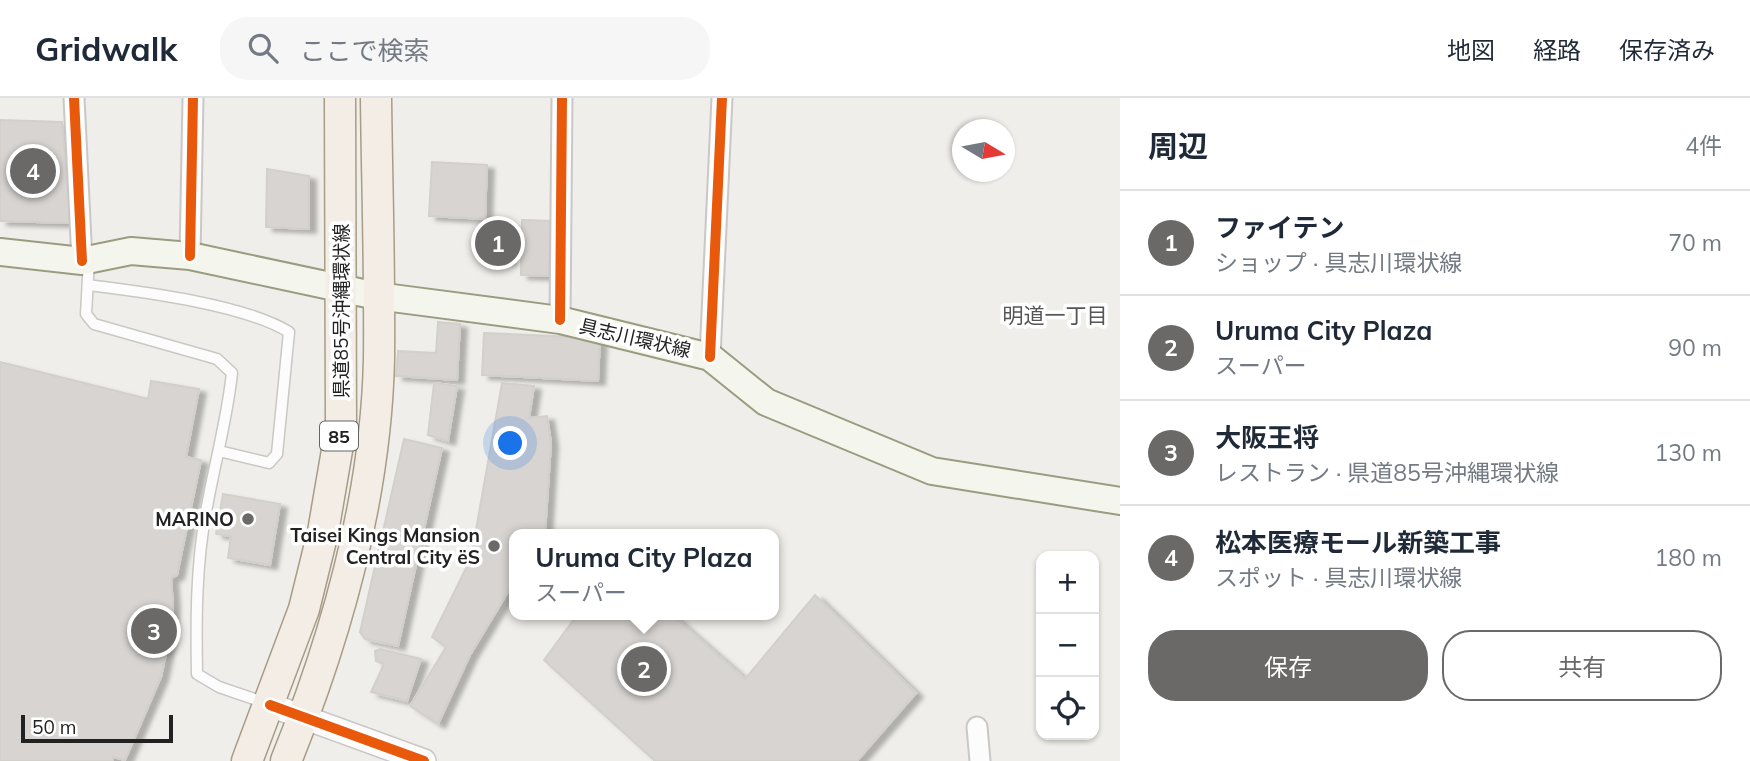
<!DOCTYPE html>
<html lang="ja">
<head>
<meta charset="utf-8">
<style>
  body { margin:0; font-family:Mulish,"Noto Sans JP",sans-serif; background:#f6f6f7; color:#1f2937 }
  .controls { position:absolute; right:21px; bottom:21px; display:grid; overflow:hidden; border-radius:14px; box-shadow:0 2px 5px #0004 }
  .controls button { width:63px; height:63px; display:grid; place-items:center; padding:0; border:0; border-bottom:2px solid #e0e1e3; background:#fff; color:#1f2937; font:35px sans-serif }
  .compass { position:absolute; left:952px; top:21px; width:63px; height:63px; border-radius:50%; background:#fff; box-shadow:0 2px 5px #0004; rotate:100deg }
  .scale { position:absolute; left:21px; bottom:18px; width:152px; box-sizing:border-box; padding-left:7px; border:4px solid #222; border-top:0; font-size:19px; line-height:24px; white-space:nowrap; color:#222; -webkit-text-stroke:5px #fff; paint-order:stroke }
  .you { position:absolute; left:511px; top:346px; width:24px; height:24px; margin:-18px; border:5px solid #fff; border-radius:50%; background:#1a73e8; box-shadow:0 0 0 10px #1a73e833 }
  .badge { display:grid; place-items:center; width:46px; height:46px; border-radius:50%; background:#6a6968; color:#fff; font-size:23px; font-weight:700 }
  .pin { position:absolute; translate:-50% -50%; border:4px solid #fff; box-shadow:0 2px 7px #0006 }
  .popup { position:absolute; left:509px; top:431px; width:270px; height:91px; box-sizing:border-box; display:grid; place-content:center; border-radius:14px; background:#fff; filter:drop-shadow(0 2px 5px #0005); font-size:23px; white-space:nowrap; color:#747a83 }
  .popup b { font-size:26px; color:#1f2937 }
  .popup::after { content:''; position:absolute; left:50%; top:100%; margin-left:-14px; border:14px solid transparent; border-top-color:#fff }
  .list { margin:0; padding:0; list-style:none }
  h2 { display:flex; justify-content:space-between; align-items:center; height:91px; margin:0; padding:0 28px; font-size:30px }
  h2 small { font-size:23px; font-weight:400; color:#747a83 }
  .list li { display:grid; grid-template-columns:46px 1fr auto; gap:21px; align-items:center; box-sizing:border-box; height:105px; padding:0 28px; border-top:2px solid #e0e1e3 }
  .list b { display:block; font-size:26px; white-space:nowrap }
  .list p { margin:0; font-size:23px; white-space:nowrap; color:#747a83 }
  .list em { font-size:23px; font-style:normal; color:#747a83 }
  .actions { display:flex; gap:14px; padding:21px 28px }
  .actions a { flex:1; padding:16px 0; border:2px solid #6a6968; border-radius:28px; text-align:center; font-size:24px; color:#6a6968 }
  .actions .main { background:#6a6968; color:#fff }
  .icon { flex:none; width:38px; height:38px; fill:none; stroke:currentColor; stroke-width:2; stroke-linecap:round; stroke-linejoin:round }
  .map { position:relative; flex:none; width:1120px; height:663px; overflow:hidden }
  header { display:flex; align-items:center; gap:42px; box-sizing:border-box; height:98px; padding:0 35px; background:#fff; border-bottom:2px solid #e0e1e3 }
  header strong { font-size:33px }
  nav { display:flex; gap:38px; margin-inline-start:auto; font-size:24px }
  .search { width:490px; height:63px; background:#f6f6f7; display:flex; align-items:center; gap:18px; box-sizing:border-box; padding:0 24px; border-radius:28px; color:#747a83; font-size:26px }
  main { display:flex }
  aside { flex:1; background:#fff }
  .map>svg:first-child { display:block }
  .building { fill:#d7d4d1; stroke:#d3d0cc; stroke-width:2; filter:url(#shadow) }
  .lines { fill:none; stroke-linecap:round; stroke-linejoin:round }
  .service-casing { stroke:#c9c8c6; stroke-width:13 }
  .minor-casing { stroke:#c9c8c6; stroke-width:23 }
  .tertiary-casing { stroke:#c9c8c6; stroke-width:26 }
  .secondary-casing { stroke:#9a9c80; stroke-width:30 }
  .primary-casing { stroke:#a79c86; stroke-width:33 }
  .service { stroke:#fdfcfc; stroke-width:10 }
  .minor { stroke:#fdfcfc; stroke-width:19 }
  .tertiary { stroke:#fdfcfc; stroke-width:23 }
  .secondary { stroke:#f4f5ec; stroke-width:26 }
  .primary { stroke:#f3ede6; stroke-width:30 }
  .cycleway-casing { stroke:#fff; stroke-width:15 }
  .cycleway { stroke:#e8590c; stroke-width:10 }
  .poi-dot { fill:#6a6968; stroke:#fff; stroke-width:2.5 }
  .labels { text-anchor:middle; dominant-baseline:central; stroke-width:7; stroke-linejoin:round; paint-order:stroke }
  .shield { fill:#fff; stroke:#646464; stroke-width:2 }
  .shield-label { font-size:18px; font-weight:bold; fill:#222 }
  .street-label { font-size:19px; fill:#222; stroke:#fff }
  .poi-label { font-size:19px; font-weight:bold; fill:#222; stroke:#fff; text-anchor:end }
  .neighbourhood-label { font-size:21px; fill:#555; stroke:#fff }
</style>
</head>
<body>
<header>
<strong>Gridwalk</strong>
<div class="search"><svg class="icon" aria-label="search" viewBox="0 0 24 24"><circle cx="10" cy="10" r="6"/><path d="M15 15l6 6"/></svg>ここで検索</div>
<nav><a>地図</a><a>経路</a><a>保存済み</a></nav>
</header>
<main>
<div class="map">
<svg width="1120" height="663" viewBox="0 0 1120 663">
  <defs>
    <filter id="shadow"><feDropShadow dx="7" dy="4" stdDeviation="2" flood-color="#0004"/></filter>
  </defs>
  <rect width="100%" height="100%" fill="#f0eeea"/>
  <path class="building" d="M0,22L62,24L71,125L0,123Z
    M432,64L487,67L485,121L429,118Z
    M267,71L309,78V131L266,129Z
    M522,122L551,123L549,178L521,177Z
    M487,127L511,129L508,163L484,161Z
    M438,224L460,226L457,282L396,278L398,253L436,255Z
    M484,235L600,240L598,283L482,277Z
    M0,264L148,301L151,283L199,291L186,359L201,362L177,477L171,480L173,507L169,542L161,579L125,662L113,659L112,663H0Z
    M434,285L457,288L448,343L428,337Z
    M502,285L534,288L529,320L547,318L551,345L545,436H514V484L470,557L438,626L410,608L446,549L432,539L471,460Z
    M404,341L442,350L398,548L365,541L360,534Z
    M223,396L280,406L270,467L228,460L231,438L216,436Z
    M815,497L916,595L857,663H655L544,562L577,517H672L745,581Z
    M380,551L421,561L407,603L371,594L384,566L376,563L375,553Z"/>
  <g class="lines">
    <defs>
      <path id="service" d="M89,162L86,216L94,226L217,261L232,275C227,322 214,368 206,414C196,467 196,523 197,576L219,589L266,605
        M88,187C143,194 243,206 289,234L277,356L269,365L219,353"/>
      <path id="minor" d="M74,0L82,163
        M190,158L193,0
        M560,222L562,0
        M710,259L722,0
        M977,629L980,663"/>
      <path id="tertiary" d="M270,607L424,663"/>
      <path id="secondary" d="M0,154L82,163L131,153L190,158L377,198L560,222L710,259L766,304L932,373L1120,403"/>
      <path id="primary" d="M247,663L304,511L323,434L341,329L340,0
        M286,663C337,537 376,398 379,261C380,174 377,87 376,0"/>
    </defs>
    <use href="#service" class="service-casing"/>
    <use href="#minor" class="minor-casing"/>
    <use href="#tertiary" class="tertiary-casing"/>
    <use href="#secondary" class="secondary-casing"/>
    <use href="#primary" class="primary-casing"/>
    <use href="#service" class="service"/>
    <use href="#minor" class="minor"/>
    <use href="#tertiary" class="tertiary"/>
    <use href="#secondary" class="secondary"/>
    <use href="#primary" class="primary"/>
    <defs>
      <path id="cycleway" d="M74,0L82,163
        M190,158L193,0
        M560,222L562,0
        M710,259L722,0
        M270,607L424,663"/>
    </defs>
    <use href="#cycleway" class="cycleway-casing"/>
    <use href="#cycleway" class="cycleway"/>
  </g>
  <g class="poi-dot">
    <circle cx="248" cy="421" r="7"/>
    <circle cx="494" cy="448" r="7"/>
  </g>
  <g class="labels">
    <rect class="shield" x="320" y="323.5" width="38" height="29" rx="5"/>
    <g class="shield-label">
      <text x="339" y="338">85</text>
    </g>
    <g class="street-label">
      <text transform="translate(341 213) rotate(-90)">県道85号沖縄環状線</text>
      <text transform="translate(635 240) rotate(13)">具志川環状線</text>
    </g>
    <g class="poi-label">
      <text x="234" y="421">MARINO</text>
      <text x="480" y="437">Taisei Kings Mansion<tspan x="480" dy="22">Central City ëS</tspan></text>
    </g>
    <g class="neighbourhood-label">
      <text x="1055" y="217">明道一丁目</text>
    </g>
  </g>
</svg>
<div class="controls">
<button>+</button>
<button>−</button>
<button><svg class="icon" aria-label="locate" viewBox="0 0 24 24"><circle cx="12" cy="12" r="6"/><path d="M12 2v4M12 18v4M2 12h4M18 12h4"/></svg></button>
</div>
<svg class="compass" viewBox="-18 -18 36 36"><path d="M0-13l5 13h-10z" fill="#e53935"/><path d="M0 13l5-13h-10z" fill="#747a83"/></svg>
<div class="scale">50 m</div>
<div class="you"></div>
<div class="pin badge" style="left:498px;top:145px">1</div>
<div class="pin badge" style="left:644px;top:571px">2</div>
<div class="popup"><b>Uruma City Plaza</b>スーパー</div>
<div class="pin badge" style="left:154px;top:533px">3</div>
<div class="pin badge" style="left:33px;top:73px">4</div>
</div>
<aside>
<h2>周辺<small>4件</small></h2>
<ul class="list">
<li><span class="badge">1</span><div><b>ファイテン</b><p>ショップ · 具志川環状線</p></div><em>70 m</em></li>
<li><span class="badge">2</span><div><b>Uruma City Plaza</b><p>スーパー</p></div><em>90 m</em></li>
<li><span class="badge">3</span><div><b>大阪王将</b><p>レストラン · 県道85号沖縄環状線</p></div><em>130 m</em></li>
<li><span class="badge">4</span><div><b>松本医療モール新築工事</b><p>スポット · 具志川環状線</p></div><em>180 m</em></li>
</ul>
<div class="actions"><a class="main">保存</a><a>共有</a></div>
</aside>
</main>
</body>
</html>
